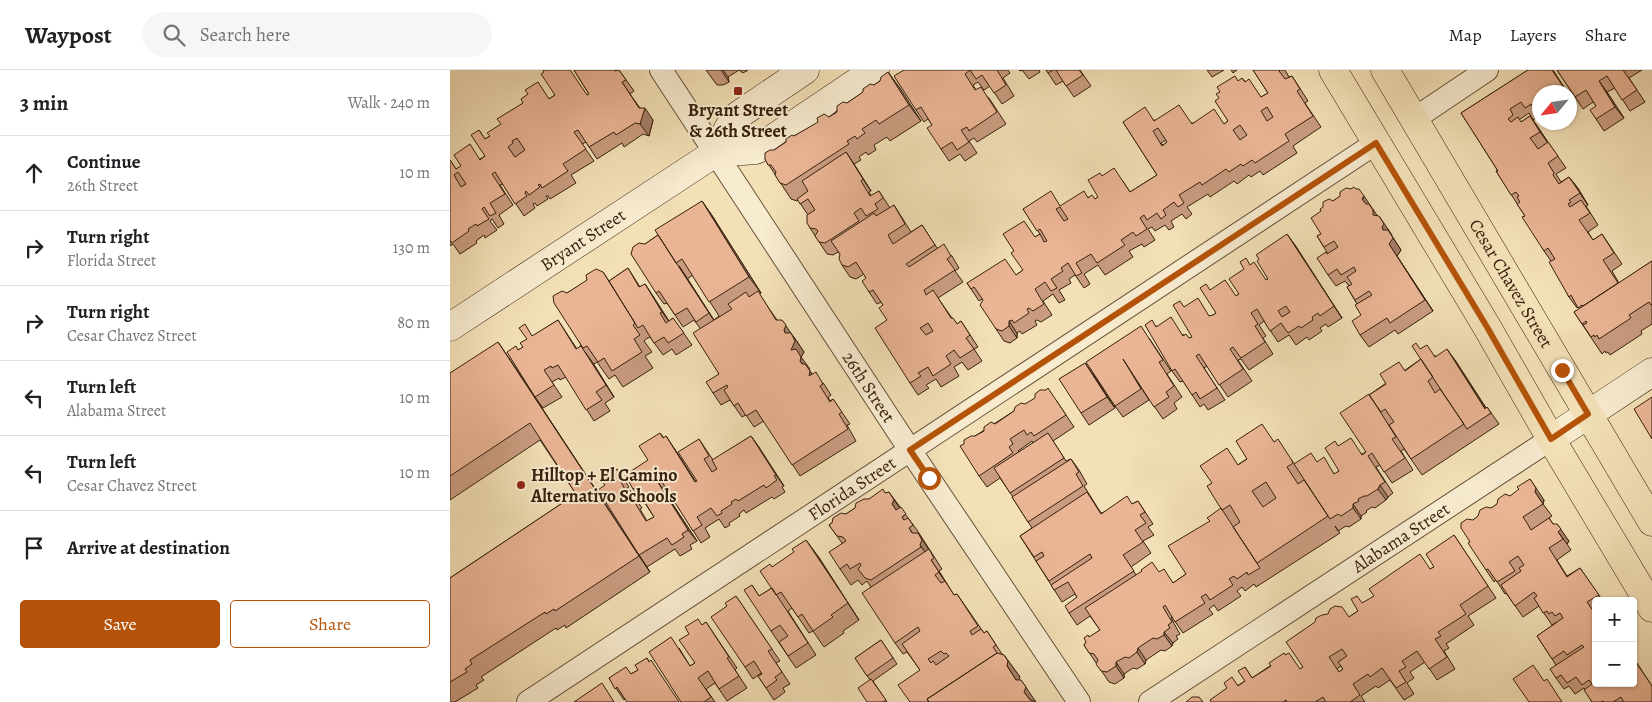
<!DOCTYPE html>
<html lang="en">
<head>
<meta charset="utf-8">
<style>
  body { margin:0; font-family:Alegreya,serif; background:#f6f6f6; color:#202124 }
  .controls { position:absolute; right:15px; bottom:15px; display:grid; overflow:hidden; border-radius:5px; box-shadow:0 1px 4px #0004 }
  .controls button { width:45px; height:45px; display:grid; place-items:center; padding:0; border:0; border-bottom:1px solid #e0e0e0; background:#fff; color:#202124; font:25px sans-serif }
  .compass { position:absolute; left:1082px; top:15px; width:45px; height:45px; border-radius:50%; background:#fff; box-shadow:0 1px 4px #0004; rotate:241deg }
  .stop { position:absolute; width:15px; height:15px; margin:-11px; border:4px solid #b45309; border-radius:50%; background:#fff }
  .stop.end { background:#b45309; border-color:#fff; box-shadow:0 1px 5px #0008 }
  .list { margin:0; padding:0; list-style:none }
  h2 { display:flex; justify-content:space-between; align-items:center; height:65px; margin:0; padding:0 20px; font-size:21px }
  h2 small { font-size:16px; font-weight:400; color:#757577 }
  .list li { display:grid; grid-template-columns:32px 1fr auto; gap:15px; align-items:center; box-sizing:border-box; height:75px; padding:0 20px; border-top:1px solid #e0e0e0 }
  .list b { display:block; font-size:19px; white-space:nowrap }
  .list p { margin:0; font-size:16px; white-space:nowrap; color:#757577 }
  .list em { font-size:16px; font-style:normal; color:#757577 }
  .actions { display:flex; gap:10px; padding:15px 20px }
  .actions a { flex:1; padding:11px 0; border:1px solid #b45309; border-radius:5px; text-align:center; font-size:18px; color:#b45309 }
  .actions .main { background:#b45309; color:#fff }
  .icon { flex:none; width:28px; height:28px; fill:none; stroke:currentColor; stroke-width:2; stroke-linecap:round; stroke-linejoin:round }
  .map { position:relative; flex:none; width:1202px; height:632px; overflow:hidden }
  header { display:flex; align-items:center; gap:30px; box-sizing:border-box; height:70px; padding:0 25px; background:#fff; border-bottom:1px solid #e0e0e0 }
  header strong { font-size:24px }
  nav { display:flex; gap:28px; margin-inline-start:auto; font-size:18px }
  .search { width:350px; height:45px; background:#f6f6f6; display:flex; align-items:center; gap:12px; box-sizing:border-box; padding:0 18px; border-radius:28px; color:#757577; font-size:19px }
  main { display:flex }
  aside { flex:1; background:#fff }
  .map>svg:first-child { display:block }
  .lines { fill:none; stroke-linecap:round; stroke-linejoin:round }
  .street-casing { stroke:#665038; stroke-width:24 }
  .secondary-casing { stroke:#37200d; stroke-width:29 }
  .primary-casing { stroke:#37200d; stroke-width:29 }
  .street { stroke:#f7ebd0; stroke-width:22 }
  .secondary { stroke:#f7ebd0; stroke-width:28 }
  .primary { stroke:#f3e0b7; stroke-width:28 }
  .wall { fill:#c99c80; stroke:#37200d; fill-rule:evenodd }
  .shaded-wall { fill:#a47f68; stroke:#37200d }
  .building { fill:#eab595; stroke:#37200d; fill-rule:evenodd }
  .route { stroke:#b45309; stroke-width:6 }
  .poi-dot { fill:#8f2418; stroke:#f7ebd0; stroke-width:2 }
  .labels { text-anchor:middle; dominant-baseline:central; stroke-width:4; stroke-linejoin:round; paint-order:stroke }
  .poi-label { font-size:18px; font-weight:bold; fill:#37200d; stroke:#f7ebd0 }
  .street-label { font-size:18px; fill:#37200d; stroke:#f7ebd0 }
</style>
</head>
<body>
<header>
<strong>Waypost</strong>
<div class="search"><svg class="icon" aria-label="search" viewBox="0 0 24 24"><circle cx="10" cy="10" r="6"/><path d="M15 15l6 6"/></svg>Search here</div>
<nav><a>Map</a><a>Layers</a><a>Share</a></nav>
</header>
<main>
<aside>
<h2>3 min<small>Walk · 240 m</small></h2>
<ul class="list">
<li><svg class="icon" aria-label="ahead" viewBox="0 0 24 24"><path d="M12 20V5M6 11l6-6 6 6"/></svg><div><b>Continue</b><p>26th Street</p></div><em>10 m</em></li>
<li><svg class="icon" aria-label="right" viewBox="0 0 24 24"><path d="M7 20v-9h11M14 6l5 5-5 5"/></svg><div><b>Turn right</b><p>Florida Street</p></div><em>130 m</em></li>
<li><svg class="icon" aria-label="right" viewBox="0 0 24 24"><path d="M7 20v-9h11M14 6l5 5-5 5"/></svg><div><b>Turn right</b><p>Cesar Chavez Street</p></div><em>80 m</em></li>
<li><svg class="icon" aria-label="left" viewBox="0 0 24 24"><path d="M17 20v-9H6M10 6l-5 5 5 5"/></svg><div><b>Turn left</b><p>Alabama Street</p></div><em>10 m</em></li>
<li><svg class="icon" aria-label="left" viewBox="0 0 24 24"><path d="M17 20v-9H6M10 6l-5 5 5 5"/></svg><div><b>Turn left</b><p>Cesar Chavez Street</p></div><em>10 m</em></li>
<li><svg class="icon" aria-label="arrive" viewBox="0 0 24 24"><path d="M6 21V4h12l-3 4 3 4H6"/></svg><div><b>Arrive at destination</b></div></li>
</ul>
<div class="actions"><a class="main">Save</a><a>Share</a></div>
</aside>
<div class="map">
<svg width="1202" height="632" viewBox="0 0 1202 632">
  <rect width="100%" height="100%" fill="#f3e0b7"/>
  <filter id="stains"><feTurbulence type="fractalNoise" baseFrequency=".004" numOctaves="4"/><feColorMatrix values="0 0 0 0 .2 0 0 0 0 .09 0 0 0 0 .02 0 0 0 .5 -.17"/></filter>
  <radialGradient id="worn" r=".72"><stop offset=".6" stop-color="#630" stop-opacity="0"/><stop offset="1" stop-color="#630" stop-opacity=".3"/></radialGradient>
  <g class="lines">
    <defs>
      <g id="street">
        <path id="s1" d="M211,0L460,380L629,632"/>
        <path d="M964,49L1037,0"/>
        <path id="s2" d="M78,632L926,73"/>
        <path id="s3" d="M700,632L1101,369"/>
      </g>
      <g id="secondary">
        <path d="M265,83L306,80L425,0"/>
        <path id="s4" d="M0,257L265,83L284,48L355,0"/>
        <path d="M1101,369L1202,302"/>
      </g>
      <g id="primary">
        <path d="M883,0L1037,257L1101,369L1202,538"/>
        <path id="s5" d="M935,0L1202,452"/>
      </g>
    </defs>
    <use href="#street" class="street-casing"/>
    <use href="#secondary" class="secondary-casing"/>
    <use href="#primary" class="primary-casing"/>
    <use href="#street" class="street"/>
    <use href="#secondary" class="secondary"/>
    <use href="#primary" class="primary"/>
  </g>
  <path class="wall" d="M124,0H169L184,21L180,24L190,38L203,50L199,66L193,64L174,77L172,73L147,89L136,72L132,74L144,91L121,105L126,113L100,129L98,126H96L98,129L87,136L85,133L83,134L85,138L74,146L53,114L50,115L63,135L49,145L54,154L48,158L42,149L40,151L47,160L35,168L34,165L26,171L27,173L10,184L3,174L0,176V90L6,99L30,89L35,86L29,60L35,69L105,25L94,2L137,25L139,24Z
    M256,0H298L293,3L289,0L278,7L279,12L273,15H267Z
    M454,0H558L560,3L553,8L564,26L552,34L540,16L534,20L528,12L523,15L526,20L539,28L556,54L527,72L524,68L519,71L527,83L515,91L510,84L499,91L491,79L482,55L478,49L474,52L466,40Z
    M569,0H589L590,2L579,9L572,0L570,1Z
    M596,0H630L641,16L624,27L613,11L606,15Z
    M757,0H774L762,7Z
    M781,0H787L783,3Z
    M803,0H835L839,7L842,6L858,31L855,33L871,57L843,76L847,83L813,105L810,101L801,107L799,105L787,114L784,111L760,127L758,124L737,137L742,144L736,149L732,144L721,151L724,157L719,160L715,155L705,161L702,157L698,159L705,170L694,177L692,174L679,181L683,187L655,205L648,195L634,204L640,214L634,218L625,205L619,209L621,213L609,220L615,230L609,233L603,224L593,231L602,245L591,252L587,250L585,251L587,255L572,264L570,261L567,263V268L560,273L554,271L546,259L533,230L532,229L529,231L517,213L566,205L573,200L585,167L590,164L573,139L611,136L638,127L645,129L648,127L652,106L672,110L680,122L707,105L673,52L704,50L742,53L774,54L778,51L769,28L789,11L792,8L811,27L818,23ZM716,70L717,72L713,75L711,73Z
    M1078,0H1103L1117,22H1090V48L1088,46L1083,50L1079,43L1069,50L1071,52L1080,46L1116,98L1106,104L1111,112L1119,107L1138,135L1136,136L1148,155L1138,162L1143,170L1152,164L1172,194L1162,201L1169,213L1202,191V254L1191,261L1192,264L1160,285L1158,282L1156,283L1155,281L1152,284L1124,242L1130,239L1128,237L1127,238L1119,227L1101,191L1094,181L1075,146L1046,101H1048L1011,43Z
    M1107,0H1192L1179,8L1195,32L1180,41L1165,18L1157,22L1174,48L1154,61L1146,49V36L1143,32L1133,39Z
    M438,2L471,51L440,71L437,67L424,75L426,80L418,85L416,82L409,87L411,90L404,94L421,121L419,122L421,126L429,121L440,138L444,135L461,162L472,155L487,178L502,186L509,198L505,201L513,212L488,228L502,248L507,254L511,251L528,277L524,279L532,291L518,300L512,292L504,297L509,306L491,317L486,309L476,315L479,318L468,325L460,313L437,250L433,235L431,232L427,234L419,222L416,208L414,204L406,209L400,207L392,195L390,184L388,182L383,185L377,184L360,158L358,145L348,130L347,131L341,129L315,89L324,80L344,66L379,47L397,33L430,11Z
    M901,119H906L922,138L927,146L937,158L951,180L947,186L983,241L948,264L945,260L919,277L910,265L911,245L907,234L897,217L899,216L895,211L886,216L878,205L877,184H878L867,166L871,164V141L883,131Z
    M252,131L263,147L311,223L309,224L327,250L344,267L354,282L351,287L362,304L374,314L381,325L378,327L380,331L383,329L391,341L400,354L397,355L406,371L350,406L314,351L304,357L296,345L292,347L280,330L271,335L263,323L269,304L250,258L244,250L233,257L217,233L214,234L206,223L195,174L208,165ZM243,205L269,246L264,250L237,208V209Z
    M845,175L892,248L878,257L876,254L870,258L872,261L859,270L857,267L846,275L839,265L828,272L814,251L809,255L816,266L813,268L823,284L799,300L791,289L788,290L802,311L778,327L757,296L754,298L775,330L758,340L754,334L750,337L733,311L730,312L722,301L706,256L734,265L739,268L742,267L734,237L760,246L763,245L766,243L760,220L786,226L789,224L800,195L816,210L818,209Z
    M178,198L190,217L195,214L219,251L223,248L242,275L226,285L222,279L213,285L200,267L196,269L194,271L202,282L195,286L203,298L173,317L165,305L159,309L147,292L144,294L143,293L164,327L155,333L160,341L144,351L116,307L110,310L109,308L102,312L112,327L93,338L85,327L68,280L73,277L83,266L108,250L127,279L131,276L117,223L153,202L159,211Z
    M699,268L721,301L717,304L732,327L724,333L727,339L713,349L687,311L699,330L673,347L665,336Z
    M970,279L985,286L1005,290L1036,338L1037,337L1049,354L972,405L954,379L951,381L963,400L942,413L930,395L926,397L943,423L938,427L936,430L925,438L922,437L916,441L917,442L911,446V449L899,457L896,456L888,461L885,456L890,463L806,517L804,514L795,521L792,517L787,521L791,526L768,541L764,535L759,539L763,544L733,563L722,547L721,548L730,564L726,566L728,569L723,573L722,576L715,581L711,580L696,590L695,594L687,599L683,598L674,604V608L665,614L659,612L634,575L640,567L650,560L640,546L627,555L619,543L627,527L625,524L612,532L570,466L582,458L562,427H563L550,408L537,417L529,406L525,366L575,334L606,330L624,357L603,371L616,391L621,389L629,400L637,414L634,416L651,443L682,434L688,431L703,454L698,457L704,465L693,471L701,483L681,497L686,505L709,502L723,513L736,504L760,451L771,438L789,394L824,371L845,394L867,392L885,404L889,401L888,376L912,384L916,382L919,325L971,289ZM582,371L583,373L569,382L568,381Z
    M59,288L200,502L116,558L115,555L107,560L106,558L31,607L34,610L26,615L28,618L5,632H0V508L126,424L90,370L0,430V303Z
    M643,304L665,338L639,355L631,343Z
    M210,363L214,368L224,378L245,411H247L249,369L263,390L301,366L334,416L332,417L335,422L324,429L322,427L296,443L294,440L289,444L290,446L279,453L280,455L275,458L269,449L255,458L260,467L251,473L215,416L212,418L247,471L240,475L242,479L230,486L225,479L197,497L189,485L155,415L167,399L179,417L176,419L177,421L179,419L192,438L190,439L197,451L204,447L193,430L192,431L183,419L198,390Z
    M439,422L467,460L492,499L489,501L504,525L507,524L534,563L537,561L552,584L554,585L570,607L470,600L457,582L453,584L445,573L421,517L417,511L412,515L408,510L401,515L390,499L392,473L379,455L419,429Z
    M1060,426L1094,430L1093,434L1102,446L1099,448L1103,454L1119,471L1117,474L1121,480L1107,490L1117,506L1130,498L1153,531H1146V613L1183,587L1202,616V632H1142L1134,618L1125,624L1119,616L1114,619L1106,608V595L1087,566L1106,553H1105L1102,555L1089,536L1073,547L1056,523L1055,524L1046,510L1044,512L1036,500L1020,472L1023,450Z
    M1004,465L1046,528L1018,546L1024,555L996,574L999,578L994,581L1005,599L987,610L975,592L960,602L964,608L957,613L964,624L954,630L940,610L928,618L926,616L911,626L915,632H761L795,611V597L802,608L836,585L850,599L853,597L899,547L908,541L912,533L984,497ZM891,596L893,599L889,602L887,599Z
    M368,486L409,550L393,561L394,563L374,577L363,561L359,563L342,538L338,541L366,585L346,598L321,561L302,515L309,526L322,518V497Z
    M286,526L330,591L326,593L340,614L333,618L335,622L324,630L308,606L312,604L311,603L303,609L295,597L277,536Z
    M256,552L287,598L285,600L297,618L277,631L265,613L256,619L265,632H231L229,578L240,596L245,593L252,555Z
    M431,570L447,594L423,611L437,632H417L420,610L405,588Z
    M197,588L199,592L174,630L159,608L181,604L188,600Z"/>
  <path class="shaded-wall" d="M271,0H273L278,7L279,12Z
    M1102,0H1103L1117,22Z
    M438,2L450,18L471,51L459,35Z
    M1149,11L1157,22L1174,48L1165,37Z
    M172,12L193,44L195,38L203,50L199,66L190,54Z
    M1080,46L1088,57L1098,73L1090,62Z
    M396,82L404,94L421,121L413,109Z
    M1119,107L1128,118L1138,135L1130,123Z
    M904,117L913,129L914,126L922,138L931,151V157Z
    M252,131L263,147L311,223L299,207Z
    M929,146L942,165L940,169L943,168L951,180L947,186L983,241L939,174L932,157Z
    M837,164L845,175L892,248L884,236Z
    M229,196L237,208L267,255L259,243Z
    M195,214L203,226L220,253L212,242Z
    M332,250L354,282L349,291L341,280L334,260Z
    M559,251L567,263V268L559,256Z
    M48,272L59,288L200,502L189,486Z
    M997,279L1005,290L1040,344H1039Z
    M135,282L143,293L164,327L156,315Z
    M351,287L360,299L359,300L368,313L359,306L358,302L350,291Z
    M635,293L643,304L665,338L657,327Z
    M216,366L224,378L253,423L245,412Z
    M301,366L309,377L334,416L326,405Z
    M204,406L212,418L247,471L238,460Z
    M1080,409L1094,430L1093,434L1085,422Z
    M930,415L938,427L936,430L928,419Z
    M444,430L455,445L452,447L459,458L470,474L468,463L483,486L481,490L497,514L470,475L442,434Z
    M903,434L911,446V449L903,438Z
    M1107,454L1119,471L1117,474L1108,462Z
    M356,470L368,486L409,550L398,533Z
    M714,562L723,573L722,576L714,565Z
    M688,578L696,590L695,594L687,582Z
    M554,585L570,607L568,612L571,610L586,632H581L574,622L557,596Z
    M666,592L674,604V608L666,596Z"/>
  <path class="building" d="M93,0H120L137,25L139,24L124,0H164L165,1L169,0L176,10L172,12L189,38H195L190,54L185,53L166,65L164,62L139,77L128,60L124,62L136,79L113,94L118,101L92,118L90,114L88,115L90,117L79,125L76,121L75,123L77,126L65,134L45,102L42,104L55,124L40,133L46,143L40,146L34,137L32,139L39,149L27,156L26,154L18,159L19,161L2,173L0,170V90L6,99L11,96L4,85L20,74L30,90L35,86L21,65L29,60L35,69L40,66L37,63L51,54L47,49L73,33L71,29L78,24L75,20L88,12L99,29L105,25L91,4L94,2ZM67,68L75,80L65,87L58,77L63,73L62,71ZM8,102L16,114L11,117L4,105Z
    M454,0H547L556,15L544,23L532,5L526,9L520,0L515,4L525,20L531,17L547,42L519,61L517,57L511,60L519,72L507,80L502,72L491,79L477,58L482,55L471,37L466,40L444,6Z
    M596,0H603L598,3Z
    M606,0H629L633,5L616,16Z
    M803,0H830L829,1L835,9L842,6L850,19L847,21L863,46L835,64L839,71L805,93L802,90L793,96L791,94L779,102L776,99L752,115L750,112L729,125L734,133L728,137L724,132L713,140L716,145L711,149L707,143L697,150L694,145L690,148L697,159L686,166L683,162L671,170L675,175L647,193L641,184L626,193L632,203L626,206L618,193L611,198L613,201L601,209L607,218L601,221L595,212L585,219L594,234L583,241L579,238L577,239L579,243L564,253L562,250L559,251V256L552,261L546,259L530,235L533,230L524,217L521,219L517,213L555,189L566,205L573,200L561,183L564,181L553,164L574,151L585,167L590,164L594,172L597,171L590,159L587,161L573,139L601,121L610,136L634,121L638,128L642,125L645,129L648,127L638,110L650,103L652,106L664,98L680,122L707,105L673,52L695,37L704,51L729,35L742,54L764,39L774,54L778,51L765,31L769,28L766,24L770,22L767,17L785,6L788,11L792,8L795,12L799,9L811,27L818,23ZM817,37L823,47L817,51L811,41ZM790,55L797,65L790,70L783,60ZM708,58L717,72L712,76L703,61ZM610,137L618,149L614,151L606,139Z
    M1078,0H1102L1114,18L1107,22H1090V34L1083,38L1081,34L1075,38L1071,32L1060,39L1063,45L1058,49L1061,52L1068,47L1071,52L1080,46L1090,62L1080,68L1086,76L1088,79L1098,72L1108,86L1098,93L1104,103L1103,105L1109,114L1119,107L1130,123L1119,130L1121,132L1118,134L1120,137L1131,130L1140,143L1129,150L1143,170L1152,164L1164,183L1153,190L1168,213L1133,236L1132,235L1128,238L1121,225L1119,227L1099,192L1105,189L1098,178L1094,181L1072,147L1075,146L1067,134L1070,132L1067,127L1069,126L1066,122L1061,125L1046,101H1048L1011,43Z
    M1107,0H1173L1187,20L1172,30L1157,6L1149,11L1165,37L1146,49L1140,40L1146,36L1136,20L1125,27Z
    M438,2L459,35L429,54L426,50L412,59L415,63L407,69L405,66L397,71L399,74L336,115L330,113L325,105L326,102L321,95H318L315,89V83L320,80H324L336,72V69L342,65L344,66L368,52L367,48L374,44L379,47L387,42V36L393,32L397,33L413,22V19L420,14L424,15L430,11L431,7Z
    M396,82L413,109L411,111L420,126L429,121L433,128L425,134L428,139L416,146L411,138L404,143L409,151L375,173L369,172L365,166L368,161L366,159L360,158L357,153V145L365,140L358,129L350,134L347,129L358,121L352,111Z
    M904,117L906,119H909L914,126L912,129L916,134H919L923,140V145L929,146L934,154L932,157L933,160H938L943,168L939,174L975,230L940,253L937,248L910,265L902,251L911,245L905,235L922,225L919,221L905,230L897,217L902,214L897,207L906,201L904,197L891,205L887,199L878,205L867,188L876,182L877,184L888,177L884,171L874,177L867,166L871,164L861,148L871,141L870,139L873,137V132L879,129L883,131L890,126V122L896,118L901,119Z
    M252,131L299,207L259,232L232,189L226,193L205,160Z
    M444,135L455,154L438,165L443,174L472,155L485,175L456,194L459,197L494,174L501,186L497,189L505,200L474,220L476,225L483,220L501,248H503L507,254L511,251L520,265L516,268L524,279L510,288L504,280L496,286L501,294L483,306L478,297L468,303L471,306L460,313L425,258L437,250L429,238L433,235L423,220L419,222L412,211L416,208L406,192L398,197L392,195L389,189L390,184L381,171L424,143L426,146ZM478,253L483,261L476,265L470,258Z
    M837,164L884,236L870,246L868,243L862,247L863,250L851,258L849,256L838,263L831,253L820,261L807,239L801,243L808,254L805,256L815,272L791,288L783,277L780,279L793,299L769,315L749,284L746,286L767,318L750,329L746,322L742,325L725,299L722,301L695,255L702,250L706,257L721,247L733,266L736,264L739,268L742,267L723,235L730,231L734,237L748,228L759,246L763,245L766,243L750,218L756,214L760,220L775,210L786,226L789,224L779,209L794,199L790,192L796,188L800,195L804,192L816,210L818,209L807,191L809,189L806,185ZM836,236L840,242L832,247L828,241Z
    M208,165L259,243L246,252L237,238L225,245L209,221L206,223L181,184L183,177L189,173L195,174Z
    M1202,191V234L1201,235L1199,232L1179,245L1181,248L1149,269L1147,265L1145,267L1144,265L1141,267L1133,255L1137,253L1136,251L1132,254L1124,242Z
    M178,198L189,217L195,214L212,242L210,243L216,253L223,248L234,263L218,273L214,267L204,273L193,255L188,258L159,211Z
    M146,199L153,202L185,253L183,255L190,265L184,269L192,282L162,301L154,288L148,292L137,276L133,278L104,233L103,226L112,221L117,223L137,210L136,205Z
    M308,221L326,250H332L336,255L334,260L335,263H341L345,271L341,280L346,279L351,287L350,291L352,294H355L360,301L359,306L366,302L373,314L370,316L380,332L383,329L392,342L389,344L398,359L342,395L306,340L296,346L288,333L284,336L274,320L278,317L277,315L263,323L256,312L269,304L243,263L282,239L278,234L296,222L299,227Z
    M108,250L126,279L131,276L156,315L146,322L152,330L136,340L108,295L102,298L101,296L94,300L104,315L85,327L57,282L66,276L68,280L73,277L70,273L77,269L69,258L75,254L82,266Z
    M691,256L713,290L709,292L724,316L716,322L719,327L704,337L673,289L691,319L665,336L636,292Z
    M48,272L189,486L105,541L104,539L96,544L95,542L20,590L22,594L15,599L17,602L0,612V508L126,424L80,353L0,406V303Z
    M966,273L970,279L977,275L985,287L997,279L1035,339L1037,337L1041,343L1017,359L962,276Z
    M971,289L983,307L978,311L985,323L990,319L1014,354L961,389L939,355L944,352L935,339L931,342L919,325L936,314L930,304L949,292L955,301Z
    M635,293L657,327L631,343L609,309Z
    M598,318L616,345L584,366L581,362L577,365L574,360L560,369L563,374L559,377L563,383L529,406L510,376L514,374V370L521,366H525L534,361V357L541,352L545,354L564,341L565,337L571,333L575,334L585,328V324L590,320H596Z
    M919,324L946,367L942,369L955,388L934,402L922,383L918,386L935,412L930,415L928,419L917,426H914L908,429L909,431L903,434V438L891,446L888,444L880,449L844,394L861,383L867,392L874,387L884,404L889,401L875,378L885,371L888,376L901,368L912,385L916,382L890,343Z
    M1202,327V369L1184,339Z
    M812,354L824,372L828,369L841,389L843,393L837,397L848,414L854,410L878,446L807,493L783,457L790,452L780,435L772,440L768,434L757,416L762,413L750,396L777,378L788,395L797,389L786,371ZM816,412L826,428L813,437L802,421Z
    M210,363L213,368L216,366L245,412L247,411L228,382L249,369L259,386L254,389L262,402L267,399L262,390L301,366L326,405L324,406L327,410L316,418L314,415L288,431L286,429L281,432L282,434L271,441L272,443L267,446L261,438L247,447L252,455L243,461L207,404L204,406L238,460L232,464L234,467L222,475L217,468L189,485L148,420L155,415L151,410L167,399L171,406L168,407L176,421L179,419L184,426L182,428L196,451L204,447L186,418L183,419L175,405L198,390L189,376Z
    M598,363L614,388L560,423L544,398Z
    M621,389L629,402L626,404L633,416L578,452L562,427Z
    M1080,409L1086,418L1085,422L1093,434L1073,447L1077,453L1081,460L1099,448L1103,454H1107L1111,459L1108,462L1113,469L1099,478L1117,507L1130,498L1149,525L1137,532L1144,542L1146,541V613H1183V588L1202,616V632H1174L1171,627L1163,632H1154L1153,631L1151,632H1142L1134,620L1142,614L1139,610L1132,615L1126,607L1117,613L1111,605L1106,608L1100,599L1134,577L1132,575L1117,585L1114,581L1102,589L1087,566L1113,548L1110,543L1105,546L1102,542L1099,544L1097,541L1093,543L1084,528L1087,526L1084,522L1065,536L1051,515L1071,501L1069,498L1074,495L1068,486L1059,492L1065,501L1047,512L1038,499L1036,500L1018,473L1020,472L1011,458V453L1017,449L1023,450L1028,446L1030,440L1036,437L1041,438L1047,434L1048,429L1055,424L1060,426L1069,419L1067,417Z
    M433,419L435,423L439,422L444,430L442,434L446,440L451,437L456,444L452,447L454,450L458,448L463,455L459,458L462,463H468L472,470L470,475L471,477L421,510L415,508L408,499L411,495L410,493L400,499L397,494L390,499L379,482L396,471L393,467L387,466L379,455L382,453L383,448L391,443L396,444L405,438L406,433L414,429H419Z
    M637,422L651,444L677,426L682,434L688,431L695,442L690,445L696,453L685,460L693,472L673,485L684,501L619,543L615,536L627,527L618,512L604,520L601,515L642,488L640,484L599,511L586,491L594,486L592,482L584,487L570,466Z
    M771,438L810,498L798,505L797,502L787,509L784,506L779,509L783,515L760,530L756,524L751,527L755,533L725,552L715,535L713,537L722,552L718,555L720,558L714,562V565L707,569L703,568L688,578L687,582L679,588L675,587L666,592V596L657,602L651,601L646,594L648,590L644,584L639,583L634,575L636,572L634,568L638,565L639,567L650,560L635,538L692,501L691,500L702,492L709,502L714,499L723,513L736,504L718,476L760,451L757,448Z
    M1004,465L1038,516L1010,535L1016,544L988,562L991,566L985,569L997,587L979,599L967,581L952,591L956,597L949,601L956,612L946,618L932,598L920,607L918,604L903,614L910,625L900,632H876L873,627L865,632H837L836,630L833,632H761L760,630L777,618L774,613L782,607L788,616L795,611L788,601L795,597L802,608L821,596L819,593L834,583L835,585L839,583L850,599L853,597L836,572L865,552L866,548L872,545L878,544L880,539L885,536L892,537L899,547L908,541L901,529L907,526L912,533L924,526L919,519L970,484L980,499L984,497L976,484ZM892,579L897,586L888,592L893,599L889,602L879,587Z
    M356,470L398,533L381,545L383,547L363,561L352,544L348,547L331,522L326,525L310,501L320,494L322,497L344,482L342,479Z
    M479,479L484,488L481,490L489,502L485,505L491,513L495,511L504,525L507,524L528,556L520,561L522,565L531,559L534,563L537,561L546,575L543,577L547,583L485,624L477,629L479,632H460L448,615L470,600L452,574L470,561L468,557L445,573L412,523ZM491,581L494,584L496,583L499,586L486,595L483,591L481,593L478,589Z
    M302,515L309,526L322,518L358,573L338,586L329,572L338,566L330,555L321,561L294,520Z
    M286,526L322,579L318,581L332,602L325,607L327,610L316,618L308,606L312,604L304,591L295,597L261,547L277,536L275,533Z
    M248,549L252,555L256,552L279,587L277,588L289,606L269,619L258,601L248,608L261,627L254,632H231L199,582L221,567L240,596L245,593L229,570L239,564L235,557Z
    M431,570L443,588L417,606L405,588Z
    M547,583L554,585L558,591L557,596L566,610H571L576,617L574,622L580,630L584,631L585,632H479L477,629Z
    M197,588L199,592L201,590L229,632H177L167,617L165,619L159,608L176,597L181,604L188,600L185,595Z
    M1083,595L1094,611L1097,609L1112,632H1079L1063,609Z
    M421,609L436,630L433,632H417L408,618Z
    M152,613L164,632H124Z
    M742,627H749L753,632H736Z"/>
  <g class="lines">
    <path class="route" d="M479,408L460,380L926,73L1037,257L1101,369L1138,344L1112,300"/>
  </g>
  <g class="poi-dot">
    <rect x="283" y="16" width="10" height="10" rx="2.5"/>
    <circle cx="71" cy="415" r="5"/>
  </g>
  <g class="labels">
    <g class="poi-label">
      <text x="288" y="40">Bryant Street<tspan x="288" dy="21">&amp; 26th Street</tspan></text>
      <text x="81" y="405" text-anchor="start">Hilltop + El Camino<tspan x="81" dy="21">Alternativo Schools</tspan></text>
    </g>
    <g class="street-label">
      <text stroke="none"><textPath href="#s4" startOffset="159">Bryant Street</textPath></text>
      <text stroke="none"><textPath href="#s5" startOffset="248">Cesar Chavez Street</textPath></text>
      <text stroke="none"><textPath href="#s1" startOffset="379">26th Street</textPath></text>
      <text stroke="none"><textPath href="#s2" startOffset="388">Florida Street</textPath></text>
      <text stroke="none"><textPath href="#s3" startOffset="300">Alabama Street</textPath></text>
    </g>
  </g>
  <rect width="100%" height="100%" filter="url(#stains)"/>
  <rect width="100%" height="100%" fill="url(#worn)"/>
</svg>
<div class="controls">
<button>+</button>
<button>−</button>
</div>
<svg class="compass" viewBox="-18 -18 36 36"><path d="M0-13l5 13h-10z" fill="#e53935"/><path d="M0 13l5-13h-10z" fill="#757577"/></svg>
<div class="stop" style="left:479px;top:408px"></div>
<div class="stop end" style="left:1112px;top:300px"></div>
</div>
</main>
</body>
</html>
